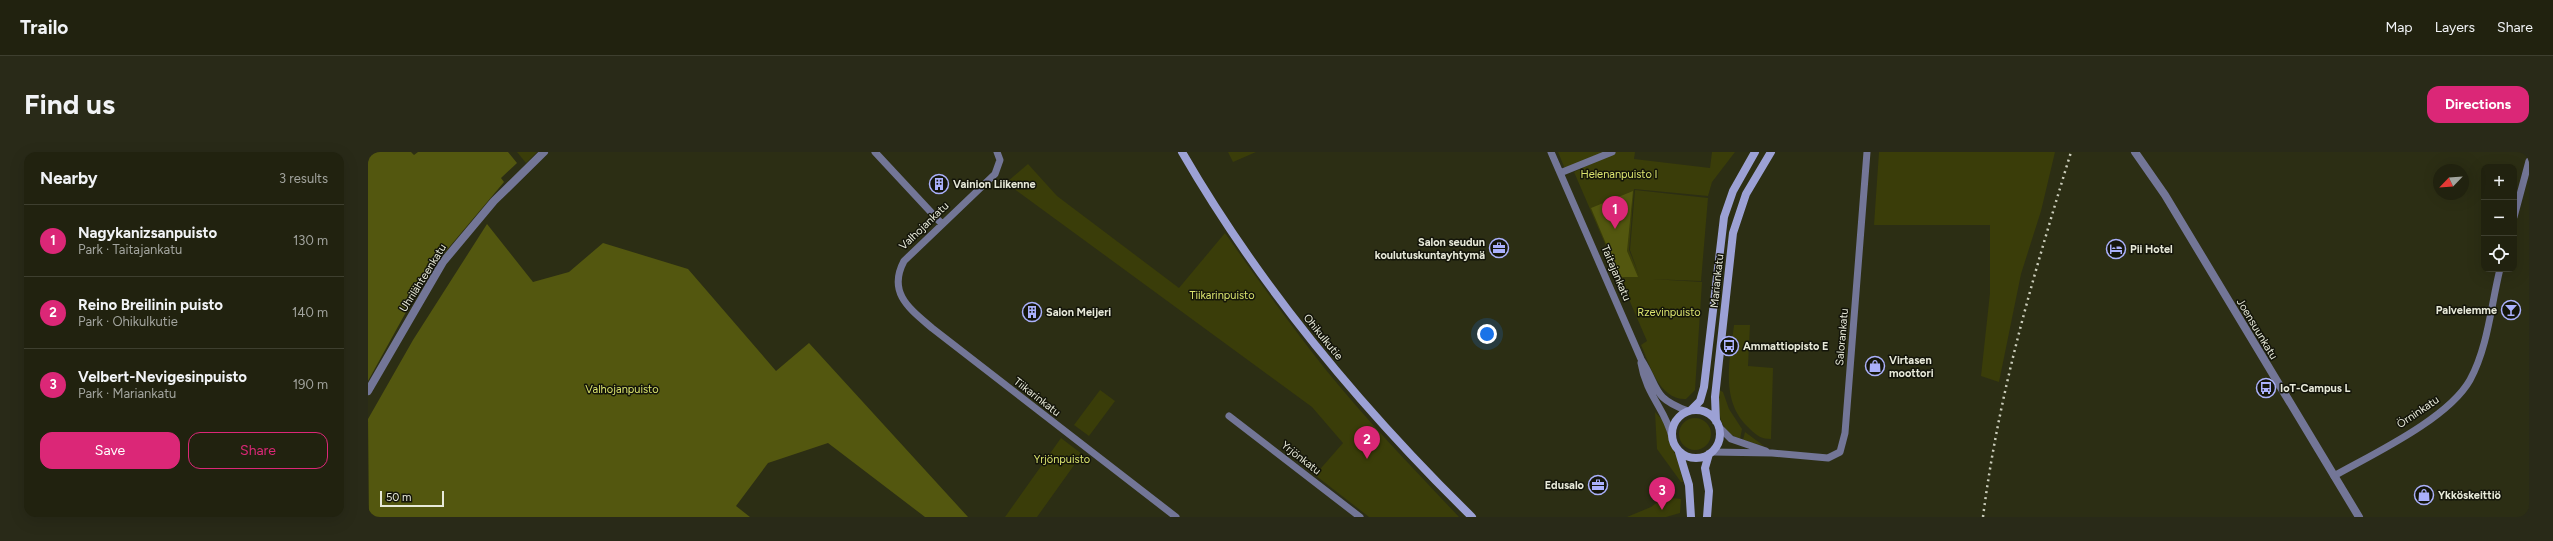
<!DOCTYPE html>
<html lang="en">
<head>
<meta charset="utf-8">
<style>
  body { margin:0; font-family:Figtree,sans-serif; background:#292a18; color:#f1f3f6 }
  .controls { position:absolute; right:12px; top:12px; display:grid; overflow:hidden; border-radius:8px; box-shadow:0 4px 16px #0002 }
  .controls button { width:36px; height:36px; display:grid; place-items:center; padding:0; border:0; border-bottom:1px solid #3e3f2f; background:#21220f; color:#f1f3f6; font:20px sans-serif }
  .compass { position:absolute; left:2065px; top:12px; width:36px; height:36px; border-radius:50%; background:#21220f; box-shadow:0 4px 16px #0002; rotate:245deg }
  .scale { position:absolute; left:12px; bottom:10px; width:64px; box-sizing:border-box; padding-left:4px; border:2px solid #e7e9d9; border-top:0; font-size:11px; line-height:14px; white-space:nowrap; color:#e7e9d9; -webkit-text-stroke:3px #14150a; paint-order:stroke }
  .you { position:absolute; left:1119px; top:182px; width:14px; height:14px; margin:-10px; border:3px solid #fff; border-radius:50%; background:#1a73e8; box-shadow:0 0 0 6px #1a73e833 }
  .badge { display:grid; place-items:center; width:26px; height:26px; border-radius:50%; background:#db2777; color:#fff; font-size:13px; font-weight:700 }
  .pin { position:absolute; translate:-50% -33px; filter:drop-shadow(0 1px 2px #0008) }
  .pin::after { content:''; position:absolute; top:21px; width:14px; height:12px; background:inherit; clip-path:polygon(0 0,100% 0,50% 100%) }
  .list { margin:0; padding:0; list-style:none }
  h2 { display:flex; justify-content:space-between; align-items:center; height:52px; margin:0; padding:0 16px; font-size:17px }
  h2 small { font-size:13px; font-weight:400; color:#a2a49e }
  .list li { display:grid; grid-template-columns:26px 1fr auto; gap:12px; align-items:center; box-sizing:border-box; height:72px; padding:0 16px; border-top:1px solid #3e3f2f }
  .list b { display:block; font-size:15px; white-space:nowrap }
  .list p { margin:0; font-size:13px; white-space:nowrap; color:#a2a49e }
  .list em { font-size:13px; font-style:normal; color:#a2a49e }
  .actions { display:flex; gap:8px; padding:12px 16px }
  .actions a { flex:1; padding:9px 0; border:1px solid #db2777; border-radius:12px; text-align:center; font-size:14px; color:#db2777 }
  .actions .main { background:#db2777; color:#fff }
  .icon { flex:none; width:22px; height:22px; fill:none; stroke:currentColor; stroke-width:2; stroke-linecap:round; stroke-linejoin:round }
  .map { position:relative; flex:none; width:2161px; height:365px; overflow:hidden; border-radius:12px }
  header { display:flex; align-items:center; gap:24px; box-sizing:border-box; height:56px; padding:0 20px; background:#21220f; border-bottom:1px solid #3e3f2f }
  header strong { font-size:19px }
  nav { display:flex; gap:22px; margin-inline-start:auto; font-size:14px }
  .intro { display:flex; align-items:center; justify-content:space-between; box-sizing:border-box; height:96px; padding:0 24px }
  h1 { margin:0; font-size:28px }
  .button { padding:10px 18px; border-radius:12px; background:#db2777; color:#fff; font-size:14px; font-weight:700 }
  main { display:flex; gap:24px; padding:0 24px }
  aside { flex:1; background:#21220f; border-radius:12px; box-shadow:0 4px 16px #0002 }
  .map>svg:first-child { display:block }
  .green { fill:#3a3d09 }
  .forest { fill:#53570f }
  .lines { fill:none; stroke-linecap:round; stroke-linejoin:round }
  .minor { stroke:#737697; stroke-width:7 }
  .tertiary { stroke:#737697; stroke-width:8 }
  .secondary { stroke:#9ca1d5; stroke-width:8 }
  .rail { stroke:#cbcdbb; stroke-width:2.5; stroke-dasharray:2 4; stroke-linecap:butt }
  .labels { text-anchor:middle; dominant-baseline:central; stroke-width:3; stroke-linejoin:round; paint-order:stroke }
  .park-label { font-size:11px; fill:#dbe46e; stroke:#14150a }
  .poi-label { font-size:11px; font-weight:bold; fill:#e7e9d9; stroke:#14150a; text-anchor:start }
  .street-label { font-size:11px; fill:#e7e9d9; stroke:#14150a }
</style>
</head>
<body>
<header>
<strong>Trailo</strong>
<nav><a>Map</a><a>Layers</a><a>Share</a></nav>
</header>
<div class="intro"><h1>Find us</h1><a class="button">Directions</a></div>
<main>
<aside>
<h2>Nearby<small>3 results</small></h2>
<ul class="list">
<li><span class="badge">1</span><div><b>Nagykanizsanpuisto</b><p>Park · Taitajankatu</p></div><em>130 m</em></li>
<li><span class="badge">2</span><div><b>Reino Breilinin puisto</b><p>Park · Ohikulkutie</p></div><em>140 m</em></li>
<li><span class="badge">3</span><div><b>Velbert-Nevigesinpuisto</b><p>Park · Mariankatu</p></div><em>190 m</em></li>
</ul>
<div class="actions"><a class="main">Save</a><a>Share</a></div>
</aside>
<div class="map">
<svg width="2161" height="365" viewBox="0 0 2161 365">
  <rect width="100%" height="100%" fill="#2c2e14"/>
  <path class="green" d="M149,0H169L158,11Z
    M860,0H888L865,10Z
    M1190,0H1238L1197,17Z
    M1248,0H1267L1266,7L1342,16L1344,0H1367L1344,30L1340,44L1266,37L1261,98L1271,123L1262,98L1267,38L1340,46L1333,129L1283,127L1334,130L1327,238L1318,247C1291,248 1282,213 1273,193L1279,189L1206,20Z
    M1511,0H1687L1673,59L1653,122L1631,230L1613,224L1622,141V73H1506Z
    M660,12L689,44L811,136L857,81C890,128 923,174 958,218C1000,270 1046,317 1091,365H1001L947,323L975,291L944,255L645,36L639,30Z
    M1366,173H1382L1380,214L1405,216L1403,287C1394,287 1389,284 1382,277C1351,250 1362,208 1366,173Z
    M732,238L747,249L721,284L706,273Z
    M1351,238L1355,240L1361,257L1374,277L1372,287C1349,278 1351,259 1351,238Z
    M1287,260L1299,273L1302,290L1310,308L1315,330H1313L1289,297Z
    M1311 282a16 16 0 1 1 32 0a16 16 0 1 1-32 0Z
    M1377,280L1396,294L1375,288Z
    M693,286L714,302L669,365H637Z
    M1296,345L1313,347L1312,361L1298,365H1259L1283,355Z"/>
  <path class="forest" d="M0,0H43L46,3L50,0H140L149,11L133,26L136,30L72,106L48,142L0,229Z
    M1265,39L1259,99L1270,125H1252L1223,56Z
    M119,72L165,130L201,120L235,91L320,117L408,219L441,191L600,365H557L460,291L400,311L368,354L382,365H1L0,267L45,188Z"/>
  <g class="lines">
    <path class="minor" d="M507,0L574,72
      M629,0L632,8L627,22L536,109C519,141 542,157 564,176L808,365
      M1183,0L1273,207C1292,237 1283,245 1320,259
      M1192,21L1244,0
      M2146,65L2161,9
      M1273,211C1278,243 1298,258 1304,285
      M861,264L992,365
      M1351,275L1363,287L1398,299
      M1344,300L1404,301L1460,306L1472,300L1477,281L1499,0
      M1966,324C2005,302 2080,267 2102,228C2120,195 2123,153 2132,117"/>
    <path class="tertiary" d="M1767,0L1797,43L1991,365
      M0,239L75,110L126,49L176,0"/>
    <path class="secondary" d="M814,0C892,135 993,256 1104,365
      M1304 282a24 24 0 1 1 48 0a24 24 0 1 1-48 0Z
      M1323,258L1332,249L1336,235L1356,65L1365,39L1387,0
      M1348,269L1347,245L1365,81L1378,42L1403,0
      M1311,300L1321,333L1323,365
      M1339,365L1341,339L1337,316L1341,302"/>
    <path class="rail" d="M1615,365C1631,238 1666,122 1703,0"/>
  </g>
  <defs>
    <symbol id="building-ring" viewBox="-11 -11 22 22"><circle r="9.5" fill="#14150a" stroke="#aab0fb" stroke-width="1.5"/><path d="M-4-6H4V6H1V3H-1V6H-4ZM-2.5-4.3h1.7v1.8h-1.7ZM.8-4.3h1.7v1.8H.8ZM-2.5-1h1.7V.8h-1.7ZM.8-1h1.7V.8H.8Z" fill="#aab0fb"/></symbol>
    <symbol id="office-ring" viewBox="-11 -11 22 22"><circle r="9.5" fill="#14150a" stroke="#aab0fb" stroke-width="1.5"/><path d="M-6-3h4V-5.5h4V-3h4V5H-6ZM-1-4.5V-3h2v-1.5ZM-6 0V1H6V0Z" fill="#aab0fb"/></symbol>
    <symbol id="hotel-ring" viewBox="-11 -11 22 22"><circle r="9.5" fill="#14150a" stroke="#aab0fb" stroke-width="1.5"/><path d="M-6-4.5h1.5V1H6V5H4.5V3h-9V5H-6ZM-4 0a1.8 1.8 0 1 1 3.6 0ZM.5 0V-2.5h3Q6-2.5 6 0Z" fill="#aab0fb"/></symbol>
    <symbol id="bar-ring" viewBox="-11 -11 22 22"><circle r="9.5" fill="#14150a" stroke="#aab0fb" stroke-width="1.5"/><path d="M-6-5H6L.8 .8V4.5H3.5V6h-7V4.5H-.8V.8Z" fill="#aab0fb"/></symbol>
    <symbol id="bus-ring" viewBox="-11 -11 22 22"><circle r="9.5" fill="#14150a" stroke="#aab0fb" stroke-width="1.5"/><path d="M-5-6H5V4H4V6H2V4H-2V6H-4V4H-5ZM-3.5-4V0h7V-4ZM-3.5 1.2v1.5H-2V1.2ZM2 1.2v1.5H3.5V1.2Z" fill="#aab0fb"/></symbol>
    <symbol id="shop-ring" viewBox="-11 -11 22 22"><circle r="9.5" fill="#14150a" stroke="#aab0fb" stroke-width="1.5"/><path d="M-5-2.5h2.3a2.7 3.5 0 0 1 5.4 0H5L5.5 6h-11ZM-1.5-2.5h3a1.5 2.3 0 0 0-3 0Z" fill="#aab0fb"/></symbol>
  </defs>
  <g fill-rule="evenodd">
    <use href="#building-ring" x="560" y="21" width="22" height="22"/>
    <use href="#office-ring" x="1120" y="85" width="22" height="22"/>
    <use href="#hotel-ring" x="1737" y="86" width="22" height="22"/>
    <use href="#bar-ring" x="2132" y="147" width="22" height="22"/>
    <use href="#building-ring" x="653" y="149" width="22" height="22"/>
    <use href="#bus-ring" x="1350" y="183" width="22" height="22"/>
    <use href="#shop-ring" x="1496" y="203" width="22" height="22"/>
    <use href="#bus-ring" x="1887" y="225" width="22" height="22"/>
    <use href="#office-ring" x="1219" y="322" width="22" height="22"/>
    <use href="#shop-ring" x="2045" y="332" width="22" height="22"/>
  </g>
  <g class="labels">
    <g class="park-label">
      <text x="1251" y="22">Helenanpuisto I</text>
      <text x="854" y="143">Tiikarinpuisto</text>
      <text x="1301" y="160">Rzevinpuisto</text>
      <text x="254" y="237">Valhojanpuisto</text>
      <text x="694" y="307">Yrjönpuisto</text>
    </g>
    <g class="poi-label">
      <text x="585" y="32">Vainion Liikenne</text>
      <text x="1117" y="90" text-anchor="end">Salon seudun<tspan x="1117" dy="13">koulutuskuntayhtymä</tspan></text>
      <text x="1762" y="97">Pii Hotel</text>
      <text x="2129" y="158" text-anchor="end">Palvelemme</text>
      <text x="678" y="160">Salon Meijeri</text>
      <text x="1375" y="194">Ammattiopisto E</text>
      <text x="1521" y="208">Virtasen<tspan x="1521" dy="13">moottori</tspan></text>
      <text x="1912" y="236">IoT-Campus L</text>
      <text x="1216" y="333" text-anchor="end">Edusalo</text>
      <text x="2070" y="343">Ykköskeittiö</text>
    </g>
    <g class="street-label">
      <text transform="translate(556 74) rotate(-44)">Valhojankatu</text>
      <text transform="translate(1248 121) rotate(67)">Taitajankatu</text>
      <text transform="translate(55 126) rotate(-58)">Uhrilähteenkatu</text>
      <text transform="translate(1349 129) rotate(-84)">Mariankatu</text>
      <text transform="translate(1889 177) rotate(59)">Joensuunkatu</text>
      <text transform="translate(955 185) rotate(51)">Ohikulkutie</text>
      <text transform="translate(1474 185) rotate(-85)">Salorankatu</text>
      <text transform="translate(669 245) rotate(38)">Tiikarinkatu</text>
      <text transform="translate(2050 260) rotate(-34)">Örninkatu</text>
      <text transform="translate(933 306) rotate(38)">Yrjönkatu</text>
    </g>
  </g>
</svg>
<div class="controls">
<button>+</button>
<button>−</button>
<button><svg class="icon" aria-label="locate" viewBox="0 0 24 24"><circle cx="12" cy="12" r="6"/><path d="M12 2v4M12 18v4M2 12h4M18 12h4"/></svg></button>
</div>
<svg class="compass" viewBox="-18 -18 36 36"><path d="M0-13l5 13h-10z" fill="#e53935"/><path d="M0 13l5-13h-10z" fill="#a2a49e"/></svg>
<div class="scale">50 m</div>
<div class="you"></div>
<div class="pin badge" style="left:1247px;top:77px">1</div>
<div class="pin badge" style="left:999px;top:307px">2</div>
<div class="pin badge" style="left:1294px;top:358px">3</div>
</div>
</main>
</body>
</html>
